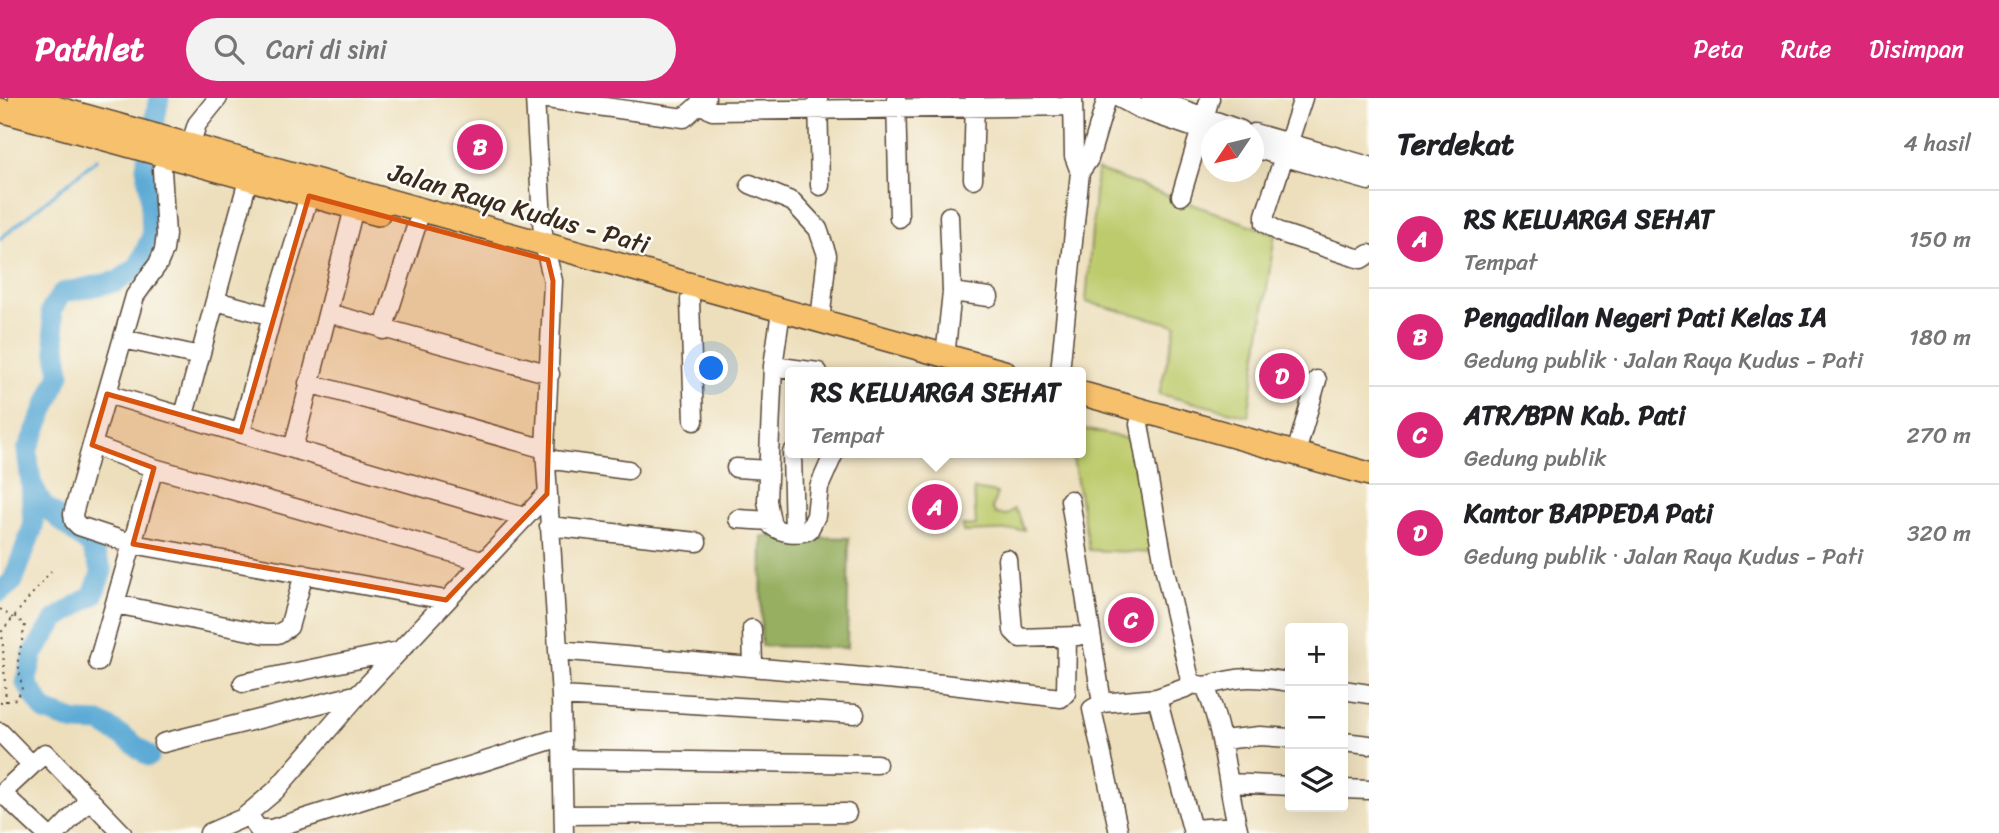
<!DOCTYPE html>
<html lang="id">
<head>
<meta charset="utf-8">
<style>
  body { margin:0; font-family:Sriracha,sans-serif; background:#f2f2f2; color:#202124 }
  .controls { position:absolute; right:21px; bottom:21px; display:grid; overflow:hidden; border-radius:7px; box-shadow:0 7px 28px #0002 }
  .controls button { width:63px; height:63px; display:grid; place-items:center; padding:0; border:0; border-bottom:2px solid #e0e0e0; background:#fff; color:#202124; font:35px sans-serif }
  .compass { position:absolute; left:1201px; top:21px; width:63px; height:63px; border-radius:50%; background:#fff; box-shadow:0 7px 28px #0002; rotate:235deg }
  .you { position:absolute; left:712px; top:271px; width:24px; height:24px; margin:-18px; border:5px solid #fff; border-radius:50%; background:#1a73e8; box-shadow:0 0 0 10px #1a73e833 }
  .badge { display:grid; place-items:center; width:46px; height:46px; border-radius:50%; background:#db2777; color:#fff; font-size:23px; font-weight:700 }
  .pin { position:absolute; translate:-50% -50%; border:4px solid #fff; box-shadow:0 2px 7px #0006 }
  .popup { position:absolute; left:785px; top:269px; width:301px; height:91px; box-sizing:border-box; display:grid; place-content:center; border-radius:7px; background:#fff; filter:drop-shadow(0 2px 5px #0005); font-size:23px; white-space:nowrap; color:#757577 }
  .popup b { font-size:26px; color:#202124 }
  .popup::after { content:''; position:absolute; left:50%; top:100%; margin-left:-14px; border:14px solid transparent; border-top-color:#fff }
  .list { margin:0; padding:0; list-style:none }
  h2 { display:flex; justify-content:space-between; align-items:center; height:91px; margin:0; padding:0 28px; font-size:30px }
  h2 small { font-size:23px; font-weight:400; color:#757577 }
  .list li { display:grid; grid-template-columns:46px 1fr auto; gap:21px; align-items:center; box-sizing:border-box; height:98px; padding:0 28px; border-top:2px solid #e0e0e0 }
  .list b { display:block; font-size:26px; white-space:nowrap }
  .list p { margin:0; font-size:23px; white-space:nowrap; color:#757577 }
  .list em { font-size:23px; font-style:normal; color:#757577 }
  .icon { flex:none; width:38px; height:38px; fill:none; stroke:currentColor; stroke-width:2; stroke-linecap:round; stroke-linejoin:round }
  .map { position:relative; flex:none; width:1369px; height:735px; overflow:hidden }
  header { display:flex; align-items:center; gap:42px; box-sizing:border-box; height:98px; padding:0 35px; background:#db2777; color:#fff }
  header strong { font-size:33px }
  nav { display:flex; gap:38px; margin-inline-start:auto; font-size:24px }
  .search { width:490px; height:63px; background:#f2f2f2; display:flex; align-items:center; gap:18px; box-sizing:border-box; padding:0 24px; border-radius:38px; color:#757577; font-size:26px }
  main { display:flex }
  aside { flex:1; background:#fff }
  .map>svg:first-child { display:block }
  .green { fill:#bdcb6c; stroke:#7c7a45; stroke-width:2 }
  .forest { fill:#96af60; stroke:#686c3f; stroke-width:2 }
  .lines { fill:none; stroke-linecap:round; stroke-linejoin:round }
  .stream { stroke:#5baad5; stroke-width:3.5 }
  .river { stroke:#5baad5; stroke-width:21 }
  .minor-casing { stroke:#564536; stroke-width:21 }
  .major-casing { stroke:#564536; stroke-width:26 }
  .path { stroke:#564536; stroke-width:2; stroke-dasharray:2 5; stroke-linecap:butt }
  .minor { stroke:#fff; stroke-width:18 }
  .major { stroke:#f7c06c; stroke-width:23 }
  .marked { fill:#d7540e; fill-opacity:0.2; stroke:#d7540e; stroke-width:5; stroke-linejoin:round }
  .labels { text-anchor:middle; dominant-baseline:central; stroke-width:5; stroke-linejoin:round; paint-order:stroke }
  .street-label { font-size:26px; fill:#3b2a1e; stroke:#fdfcf7 }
</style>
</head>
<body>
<header>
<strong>Pathlet</strong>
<div class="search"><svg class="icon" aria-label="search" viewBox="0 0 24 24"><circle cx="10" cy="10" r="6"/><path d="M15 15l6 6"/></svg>Cari di sini</div>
<nav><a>Peta</a><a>Rute</a><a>Disimpan</a></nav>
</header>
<main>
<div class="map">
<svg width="1369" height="735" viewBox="0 0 1369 735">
  <rect width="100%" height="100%" fill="#fdfcf7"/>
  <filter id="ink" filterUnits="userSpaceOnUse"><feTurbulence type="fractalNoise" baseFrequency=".0143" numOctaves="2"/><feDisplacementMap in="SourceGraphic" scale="14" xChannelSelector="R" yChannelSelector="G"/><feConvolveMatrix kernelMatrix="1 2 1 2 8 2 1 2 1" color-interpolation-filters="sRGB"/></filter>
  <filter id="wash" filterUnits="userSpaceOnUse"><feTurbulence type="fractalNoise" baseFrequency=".00686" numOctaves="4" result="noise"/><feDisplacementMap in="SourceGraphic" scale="28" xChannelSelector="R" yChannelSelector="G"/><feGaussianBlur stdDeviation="1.57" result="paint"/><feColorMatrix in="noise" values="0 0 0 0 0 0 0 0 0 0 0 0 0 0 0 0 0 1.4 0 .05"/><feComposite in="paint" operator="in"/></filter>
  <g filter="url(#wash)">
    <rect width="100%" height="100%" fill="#eddfbc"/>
    <path class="green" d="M1097,72L1275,136L1248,318L1159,296L1176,227L1086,204Z
      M1080,330L1137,343L1154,455L1089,452L1072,355H1080Z
      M974,391L997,395L992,410L996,416L1007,417L1014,411L1019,417L1024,432L963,434L962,428L976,427Z"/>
    <path class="forest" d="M762,438L849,440L847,550L761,548Z"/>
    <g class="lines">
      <path class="stream" d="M0,141L97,61"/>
      <path class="river" d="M32,386L43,407L91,448L102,473L93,497L56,521L33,556L26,585L45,613L76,624L101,625L127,641L149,658
        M0,494L13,483L33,429L31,384L27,353L60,276L51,212L62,195L118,183L138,169L152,138L150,92L146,69L159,0"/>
    </g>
  </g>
  <g filter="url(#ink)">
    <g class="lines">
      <defs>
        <path id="minor" d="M535,0L542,123L544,146L553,183L545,351L561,598L564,735
          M818,0L820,88
          M1073,0L1074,58L1080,74
          M1119,0L1142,12L1212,36
          M1151,0L1241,32
          M1303,0L1265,117V125L1281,135L1354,159L1361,161L1369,156
          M547,1L684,20L706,0
          M896,1L899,120
          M701,6L712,13L1073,8
          M1254,35L1369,68
          M190,48L197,26L218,0
          M1254,50L1369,83
          M162,72L166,137L164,152L158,166L135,198L92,347L154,370L482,463
          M973,81L975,0
          M750,86L793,104L818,131L827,157L820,224
          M1181,98L1210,0
          M952,194L989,199
          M690,202L694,323
          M216,203L272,218
          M781,213L773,268L767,403L772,428C781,435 798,437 809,432L816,418L819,389L834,355
          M328,215L550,276
          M383,232L417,126
          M123,241L200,258
          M945,259L952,194L949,118
          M773,268L818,274
          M1060,274L1080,74L1089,61L1107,0
          M308,285L545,351
          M107,296L524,419
          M184,317L248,82
          M1139,326L1165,473L1191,586L1188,589L1157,600L1193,735
          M241,334L272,218L309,98
          M92,347L73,416L74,423L79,428L133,446L446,502
          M293,351L354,110
          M792,355L794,434
          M1296,355L1317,282
          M546,361L628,372
          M736,370L769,372
          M1070,402L1102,605
          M738,421L770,423
          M549,428L697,444
          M1007,461L1013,533L1020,540L1078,538
          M115,506L265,536H278L289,529L304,476
          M752,531L753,569
          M558,552L943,586L1061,600L1066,595L1067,539
          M98,564L154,370
          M243,585L398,553
          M1191,586L1205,588C1225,635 1226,686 1239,735
          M1205,588C1240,578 1254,578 1290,584
          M1343,592L1369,596
          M561,598L855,616
          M0,634L32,667L45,655L122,735
          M1222,642L1260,638L1290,640
          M1343,644L1369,647
          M163,645L359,596
          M563,661L877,666
          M32,667L2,695L45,735
          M1230,685L1290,688
          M1343,691L1369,692
          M248,716L258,731H271L561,639
          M564,717L847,715
          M1192,731L1237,728
          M57,735L90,701
          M209,735L243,720L275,693L359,596L547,396
          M1119,735L1092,611L1102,605L1157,600"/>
        <path id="major" d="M20,0L1004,274
          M0,12L378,116
          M1080,295L1369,376"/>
      </defs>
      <use href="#minor" class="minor-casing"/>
      <use href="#major" class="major-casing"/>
      <path class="path" d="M0,511L13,520
        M6,604L2,533L51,473
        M0,605L16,601L22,592L18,563L25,527L14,518"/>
      <use href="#minor" class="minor"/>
      <use href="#major" class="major"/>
    </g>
  </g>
  <path class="marked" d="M309,98L548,162L553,183L547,396L446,502L133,446L154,370L92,347L107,296L241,334Z"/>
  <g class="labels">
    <g class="street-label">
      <text transform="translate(519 110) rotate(16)">Jalan Raya Kudus - Pati</text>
    </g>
  </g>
</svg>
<div class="controls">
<button>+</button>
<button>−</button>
<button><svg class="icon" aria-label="layers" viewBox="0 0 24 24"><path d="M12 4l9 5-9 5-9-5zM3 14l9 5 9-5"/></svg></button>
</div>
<svg class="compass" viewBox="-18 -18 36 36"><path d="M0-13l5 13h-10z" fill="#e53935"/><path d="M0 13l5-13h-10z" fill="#757577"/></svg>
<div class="you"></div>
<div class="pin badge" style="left:935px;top:409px">A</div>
<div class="popup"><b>RS KELUARGA SEHAT</b>Tempat</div>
<div class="pin badge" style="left:480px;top:49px">B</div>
<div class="pin badge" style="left:1131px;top:522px">C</div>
<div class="pin badge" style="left:1282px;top:278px">D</div>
</div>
<aside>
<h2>Terdekat<small>4 hasil</small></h2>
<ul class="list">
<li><span class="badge">A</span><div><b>RS KELUARGA SEHAT</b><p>Tempat</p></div><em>150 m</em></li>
<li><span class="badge">B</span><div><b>Pengadilan Negeri Pati Kelas IA</b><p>Gedung publik · Jalan Raya Kudus - Pati</p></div><em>180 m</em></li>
<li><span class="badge">C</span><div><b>ATR/BPN Kab. Pati</b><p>Gedung publik</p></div><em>270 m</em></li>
<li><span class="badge">D</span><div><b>Kantor BAPPEDA Pati</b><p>Gedung publik · Jalan Raya Kudus - Pati</p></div><em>320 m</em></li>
</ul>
</aside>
</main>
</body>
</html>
